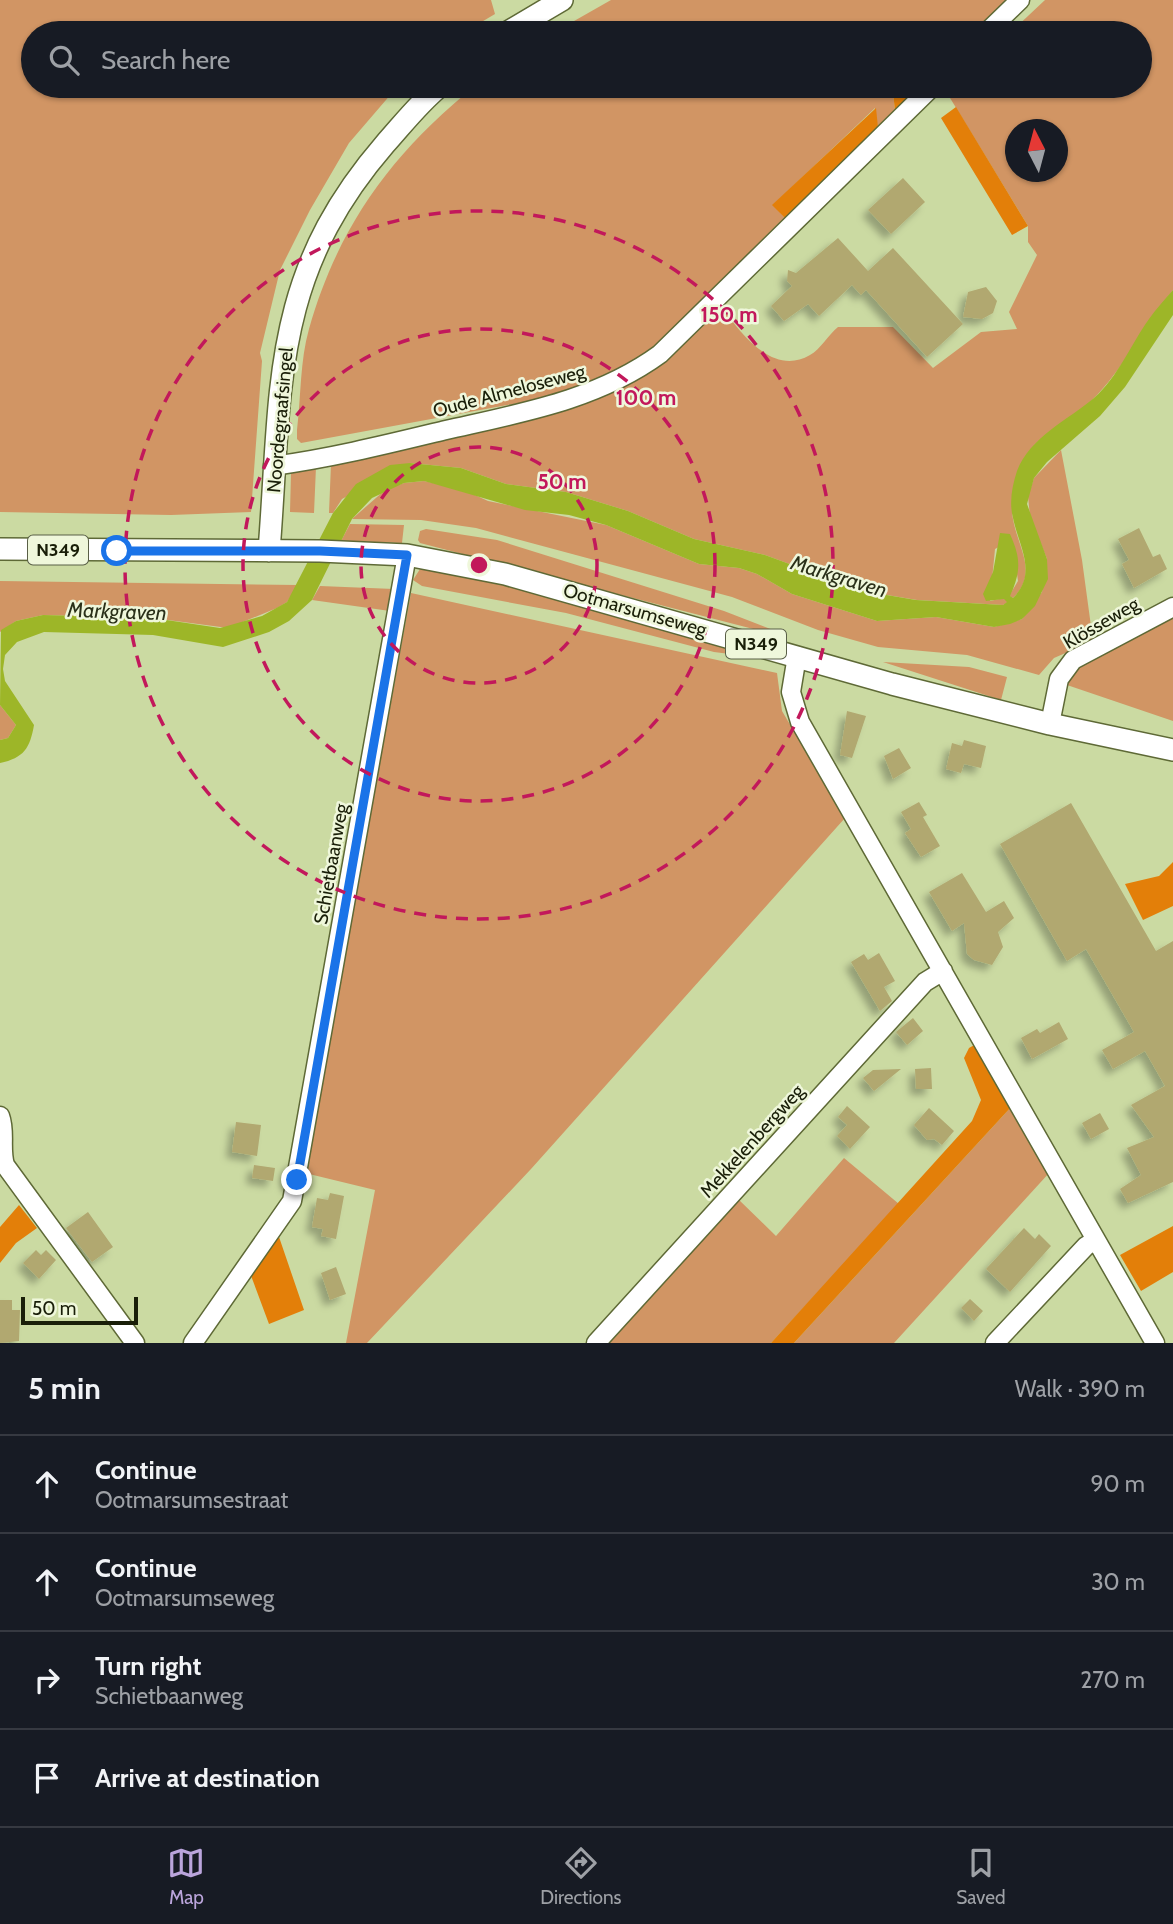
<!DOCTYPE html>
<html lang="en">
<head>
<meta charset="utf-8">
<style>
  body { margin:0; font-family:Cabin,sans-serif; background:#20242c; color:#f1f3f6 }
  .compass { position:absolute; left:1005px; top:119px; width:63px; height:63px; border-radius:50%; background:#171b24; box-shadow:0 2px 5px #0004; rotate:354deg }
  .scale { position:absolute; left:21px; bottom:18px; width:117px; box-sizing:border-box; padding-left:7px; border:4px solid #191e08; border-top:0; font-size:19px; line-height:24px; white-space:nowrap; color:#191e08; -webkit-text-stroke:5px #eff7db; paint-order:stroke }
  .stop { position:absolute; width:21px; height:21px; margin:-16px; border:5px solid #1a73e8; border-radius:50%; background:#fff }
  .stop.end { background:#1a73e8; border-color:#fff; box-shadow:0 2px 7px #0008 }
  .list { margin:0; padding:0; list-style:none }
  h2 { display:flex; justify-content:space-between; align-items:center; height:91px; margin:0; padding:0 28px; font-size:30px }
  h2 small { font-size:23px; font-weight:400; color:#9ea1a6 }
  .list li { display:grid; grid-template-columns:46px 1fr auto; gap:21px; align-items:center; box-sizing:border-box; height:98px; padding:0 28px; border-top:2px solid #363941 }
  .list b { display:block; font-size:26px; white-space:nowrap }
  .list p { margin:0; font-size:23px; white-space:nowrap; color:#9ea1a6 }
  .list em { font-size:23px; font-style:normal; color:#9ea1a6 }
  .icon { flex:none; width:38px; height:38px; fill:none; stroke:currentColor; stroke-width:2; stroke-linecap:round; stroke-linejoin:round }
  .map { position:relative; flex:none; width:1173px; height:1343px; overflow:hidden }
  .search { position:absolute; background:#171b24; box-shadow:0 2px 5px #0004; left:21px; right:21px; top:21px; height:77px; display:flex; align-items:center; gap:18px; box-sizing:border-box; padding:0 24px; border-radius:38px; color:#9ea1a6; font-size:26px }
  .sheet { height:483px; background:#171b24 }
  nav { display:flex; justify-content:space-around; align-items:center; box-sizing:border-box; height:98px; border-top:2px solid #363941; background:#171b24; font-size:19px; color:#9ea1a6 }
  nav a { display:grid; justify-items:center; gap:4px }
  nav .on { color:#bba5dc }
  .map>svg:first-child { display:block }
  .green { fill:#d19564; fill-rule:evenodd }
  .forest { fill:#e37f09 }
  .water { fill:#9db628 }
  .building { fill:#b1a870; filter:url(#shadow) }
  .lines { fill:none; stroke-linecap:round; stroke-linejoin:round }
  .minor-casing { stroke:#5e6936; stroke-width:21 }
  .major-casing { stroke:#5e6936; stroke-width:24 }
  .minor { stroke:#fff; stroke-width:18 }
  .major { stroke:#fff; stroke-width:21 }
  .route { stroke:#1a73e8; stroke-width:9 }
  .ring { fill:none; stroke:#c2185b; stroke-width:3.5; stroke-dasharray:12 9 }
  .labels { text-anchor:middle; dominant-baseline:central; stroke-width:5; stroke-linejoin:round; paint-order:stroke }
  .shield { fill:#eff7db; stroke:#595f47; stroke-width:2 }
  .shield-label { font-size:18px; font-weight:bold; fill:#191e08 }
  .street-label { font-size:19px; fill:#191e08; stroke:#eff7db }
  .water-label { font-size:21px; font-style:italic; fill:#2a3019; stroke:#eff7db }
  .centre { fill:#c2185b; stroke:#eff7db; stroke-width:3.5 }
  .ring-label { font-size:21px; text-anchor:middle; font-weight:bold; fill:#c2185b; stroke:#eff7db; stroke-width:5; stroke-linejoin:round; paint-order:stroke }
</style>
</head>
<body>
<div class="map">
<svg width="1173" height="1343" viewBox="0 0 1173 1343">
  <defs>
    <filter id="shadow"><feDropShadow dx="-6" dy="6" stdDeviation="3.5" flood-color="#0004"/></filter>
  </defs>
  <rect width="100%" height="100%" fill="#cbdaa2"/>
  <path class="green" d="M0,0H491L495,14L463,33H33V86H398L349,143L310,210L280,270L260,353L262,361L251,512L171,515L0,512Z
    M611,0H1023L988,33H553Z
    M1045,0H1173V290C1146,323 1127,363 1098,394C1074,420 1036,432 1020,466C1014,477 1010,507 1013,519C1018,548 1039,573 1013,598L1009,596L1018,581L1012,540L995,549L990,601L1004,598L1008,602L1003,605L917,600L863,591L765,555L694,539L628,511L566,492L506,484L461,468L410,463L342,499L333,513H329L331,464L554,412L685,341L722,307C740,333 773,377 810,355C821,349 828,335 838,327H893L933,368L981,332L1017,329L1009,312L1037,255L1028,242V226L947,93L955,86H1140V33H1010ZM1016,130H1058V172H1016Z
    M475,86H900L893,92L896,121L879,137L875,108L773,205L788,221L664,341L632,367L551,397L301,443L297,439V430C301,397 300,360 309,329C338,226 393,152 475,86Z
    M1061,450L1082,560L1093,641L1054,658L1039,675L967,655L878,647L818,630L732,597L476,528L421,520L352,519L385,490L404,483L424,481L464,490L488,501L606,525L699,564L739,568L757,574L792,594L877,621L936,617L994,627L1022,619L1042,592L1047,559L1030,517L1028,496L1034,478Z
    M316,467L314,513L290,512L291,473Z
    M350,524L404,525L402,543L341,541Z
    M426,529L497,540L724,611L781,633L777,635L420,543L418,540L420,531Z
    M420,569L501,584L771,659L714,652L566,613L422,586L413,580Z
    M0,581L298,585L287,602L277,608L228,628L153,618L43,615L16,621L0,632Z
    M320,586L394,589L390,611L312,600Z
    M411,593L777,673L782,711L845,818L531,1169L367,1343H346L375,1190L305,1173Z
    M1173,613V721L1067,685C1074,653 1145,627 1173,613Z
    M883,662L969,667L1007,677L1001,700Z
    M0,705L16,725L8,738L0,740Z
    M1012,1106L1050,1172L894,1343H794Z
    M844,1158L899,1204L771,1343H607L737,1198L776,1236Z"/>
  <path class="forest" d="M900,86H933L896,121L893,92Z
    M956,107L1028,226L1012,235L941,118Z
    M876,108L879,137L788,221L772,205Z
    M1173,862V906L1143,920L1125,884L1159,876Z
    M976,1044L1012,1106L794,1343H771L972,1121L981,1100L964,1058L969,1048Z
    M19,1205L37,1228L16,1243L0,1263V1227Z
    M1173,1226V1272L1141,1291L1120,1255Z
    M278,1234L304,1310L269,1324L250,1273Z"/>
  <path class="water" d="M1173,290V315L1125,387L1100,416L1047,462L1034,478L1027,504L1047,559L1048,579L1035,606L1022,619L1010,624L994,627L936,617L877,621L792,594L757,574L739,568L699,564L606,525L569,515L525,510L424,481L404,483L372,498L352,519L312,600L289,621L269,632L223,647L153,635L44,632L17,642L5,655L3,669L5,681L34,725C30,748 24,758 0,763V740L8,738L16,725L0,705L1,630L16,621L43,615L153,618L220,628L262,616L287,602L333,513L356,484L390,465L410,463L461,468L506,484L566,492L628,511L694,539L765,555L863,591L916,600L1003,605L1007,602L1004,599L986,601L983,594L993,572L1000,533L1010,534C1021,558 1021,572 1010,596L1013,598C1038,573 1019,547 1013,518C1009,503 1012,486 1017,471C1030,437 1068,420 1094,398C1118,377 1131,344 1149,319C1156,309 1165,299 1173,290Z"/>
  <path class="building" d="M903,178L925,202L891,234L868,210Z
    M838,238L868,271L893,248L963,324L927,357L866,290L861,295L852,285L819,316L808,304L784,321L771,306L792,286L787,281L788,270L796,273Z
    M986,287L997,301L993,313L982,319L963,317L968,292Z
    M1139,528L1153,557L1160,554L1167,569L1134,588L1122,564L1129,560L1118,539Z
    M847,711L866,716L852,758L840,755Z
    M964,740L986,746L981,768L964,764L961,773L946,769L952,743L962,746Z
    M899,748L911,768L893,779L884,756Z
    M919,802L927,815L923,817L940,846L921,857L905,833L911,829L901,812Z
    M1071,803L1156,951L1173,941V1182L1128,1203L1120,1189L1141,1175L1127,1148L1154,1137L1131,1105L1165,1086L1145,1051L1113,1069L1102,1050L1134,1032L1086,949L1067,961L1000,844Z
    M962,873L986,912L1004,901L1014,918L998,932L1003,947L992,965L974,960L967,954L964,923L952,931L929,892Z
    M879,953L895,981L884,987L892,1001L880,1011L851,962L864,954L868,960Z
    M913,1018L923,1031L907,1045L896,1032Z
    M1059,1022L1068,1039L1032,1059L1021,1038L1037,1029L1040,1033Z
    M931,1068L932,1089H916L915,1069Z
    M901,1069L874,1091L863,1078L873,1070Z
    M847,1106L870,1127L850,1149L837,1136L847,1125L838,1117Z
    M929,1108L954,1131L942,1145L934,1139L927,1140L914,1125Z
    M1100,1113L1109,1129L1091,1139L1082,1123Z
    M236,1122L261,1125L257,1156L232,1152Z
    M254,1165L275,1168L273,1181L252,1178Z
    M330,1193L344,1196L336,1239L321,1236L323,1229L312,1227L317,1198L328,1200Z
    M88,1212L113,1247L92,1262L66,1228Z
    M1024,1228L1035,1239L1039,1234L1051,1246L1010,1292L986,1269Z
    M36,1250L41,1255L46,1250L56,1260L39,1279L23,1263Z
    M336,1267L346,1294L330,1300L321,1273Z
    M970,1299L983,1311L974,1321L961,1308Z
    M0,1300H12V1310H20L19,1341L0,1343Z"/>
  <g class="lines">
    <defs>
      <path id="minor" d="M986,33L1020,0
        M273,466C332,458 388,444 446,430C521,413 597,400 660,354L933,86
        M797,656L791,692L800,722L1155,1343
        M1050,724L1059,679L1073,660L1173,607
        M0,1116C6,1132 0,1148 5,1165L135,1343
        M193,1343L292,1201L407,555
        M596,1343L925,982L943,971
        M995,1343L1086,1246L1096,1240"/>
      <path id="major" d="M506,33L562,0
        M0,549L320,551L407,555L505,574L892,684L1050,724L1173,750
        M269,551C282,388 270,277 385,144C403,124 419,103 440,86"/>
    </defs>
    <use href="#minor" class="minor-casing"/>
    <use href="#major" class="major-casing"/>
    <use href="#minor" class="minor"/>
    <use href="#major" class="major"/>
  </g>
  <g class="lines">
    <path class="route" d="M117,551H320L407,555L297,1180"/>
  </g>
  <g class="ring">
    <circle cx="479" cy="565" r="118"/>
    <circle cx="479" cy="565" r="236"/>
    <circle cx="479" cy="565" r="354"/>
  </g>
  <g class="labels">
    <g class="shield">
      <rect x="28" y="535.5" width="60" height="29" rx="5"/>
      <rect x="726" y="629.5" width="60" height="29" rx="5"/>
    </g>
    <g class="shield-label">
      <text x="58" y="550">N349</text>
      <text x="756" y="644">N349</text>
    </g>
    <g class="street-label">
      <text transform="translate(509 391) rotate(-15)">Oude Almeloseweg</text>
      <text transform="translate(280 420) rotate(-85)">Noordegraafsingel</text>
      <text transform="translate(635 610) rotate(16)">Ootmarsumseweg</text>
      <text transform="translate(1101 623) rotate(-30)">Klösseweg</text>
      <text transform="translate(331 864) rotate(-80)">Schietbaanweg</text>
      <text transform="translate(752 1141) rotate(-48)">Mekkelenbergweg</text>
    </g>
    <g class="water-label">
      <text transform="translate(839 576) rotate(17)">Markgraven</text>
      <text transform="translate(117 611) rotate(2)">Markgraven</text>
    </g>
  </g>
  <circle cx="479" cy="565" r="10" class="centre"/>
  <g class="ring-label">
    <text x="729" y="322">150 m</text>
    <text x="646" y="405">100 m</text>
    <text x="562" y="489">50 m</text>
  </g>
</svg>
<svg class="compass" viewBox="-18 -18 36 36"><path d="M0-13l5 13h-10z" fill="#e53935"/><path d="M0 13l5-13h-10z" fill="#9ea1a6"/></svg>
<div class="scale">50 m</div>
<div class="stop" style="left:117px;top:551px"></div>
<div class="stop end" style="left:297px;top:1180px"></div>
<div class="search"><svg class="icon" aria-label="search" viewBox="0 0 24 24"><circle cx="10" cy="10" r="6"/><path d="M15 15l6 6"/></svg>Search here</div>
</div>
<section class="sheet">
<h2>5 min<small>Walk · 390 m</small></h2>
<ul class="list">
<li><svg class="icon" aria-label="ahead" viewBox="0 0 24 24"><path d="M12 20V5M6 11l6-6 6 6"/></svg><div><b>Continue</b><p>Ootmarsumsestraat</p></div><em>90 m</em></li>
<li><svg class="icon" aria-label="ahead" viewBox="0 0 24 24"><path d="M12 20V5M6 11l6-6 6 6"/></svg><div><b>Continue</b><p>Ootmarsumseweg</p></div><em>30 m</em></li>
<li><svg class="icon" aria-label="right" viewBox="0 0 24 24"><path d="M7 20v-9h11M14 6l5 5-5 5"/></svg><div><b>Turn right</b><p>Schietbaanweg</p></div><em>270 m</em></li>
<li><svg class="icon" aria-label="arrive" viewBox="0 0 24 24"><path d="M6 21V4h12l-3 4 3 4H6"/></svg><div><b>Arrive at destination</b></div></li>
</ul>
</section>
<nav>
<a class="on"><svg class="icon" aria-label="map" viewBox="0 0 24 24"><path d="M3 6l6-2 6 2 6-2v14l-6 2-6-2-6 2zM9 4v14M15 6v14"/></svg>Map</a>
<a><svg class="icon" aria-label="directions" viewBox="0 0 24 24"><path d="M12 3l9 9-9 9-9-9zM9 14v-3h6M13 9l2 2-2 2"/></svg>Directions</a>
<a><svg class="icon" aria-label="saved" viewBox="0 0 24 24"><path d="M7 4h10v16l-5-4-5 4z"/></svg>Saved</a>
</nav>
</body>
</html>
